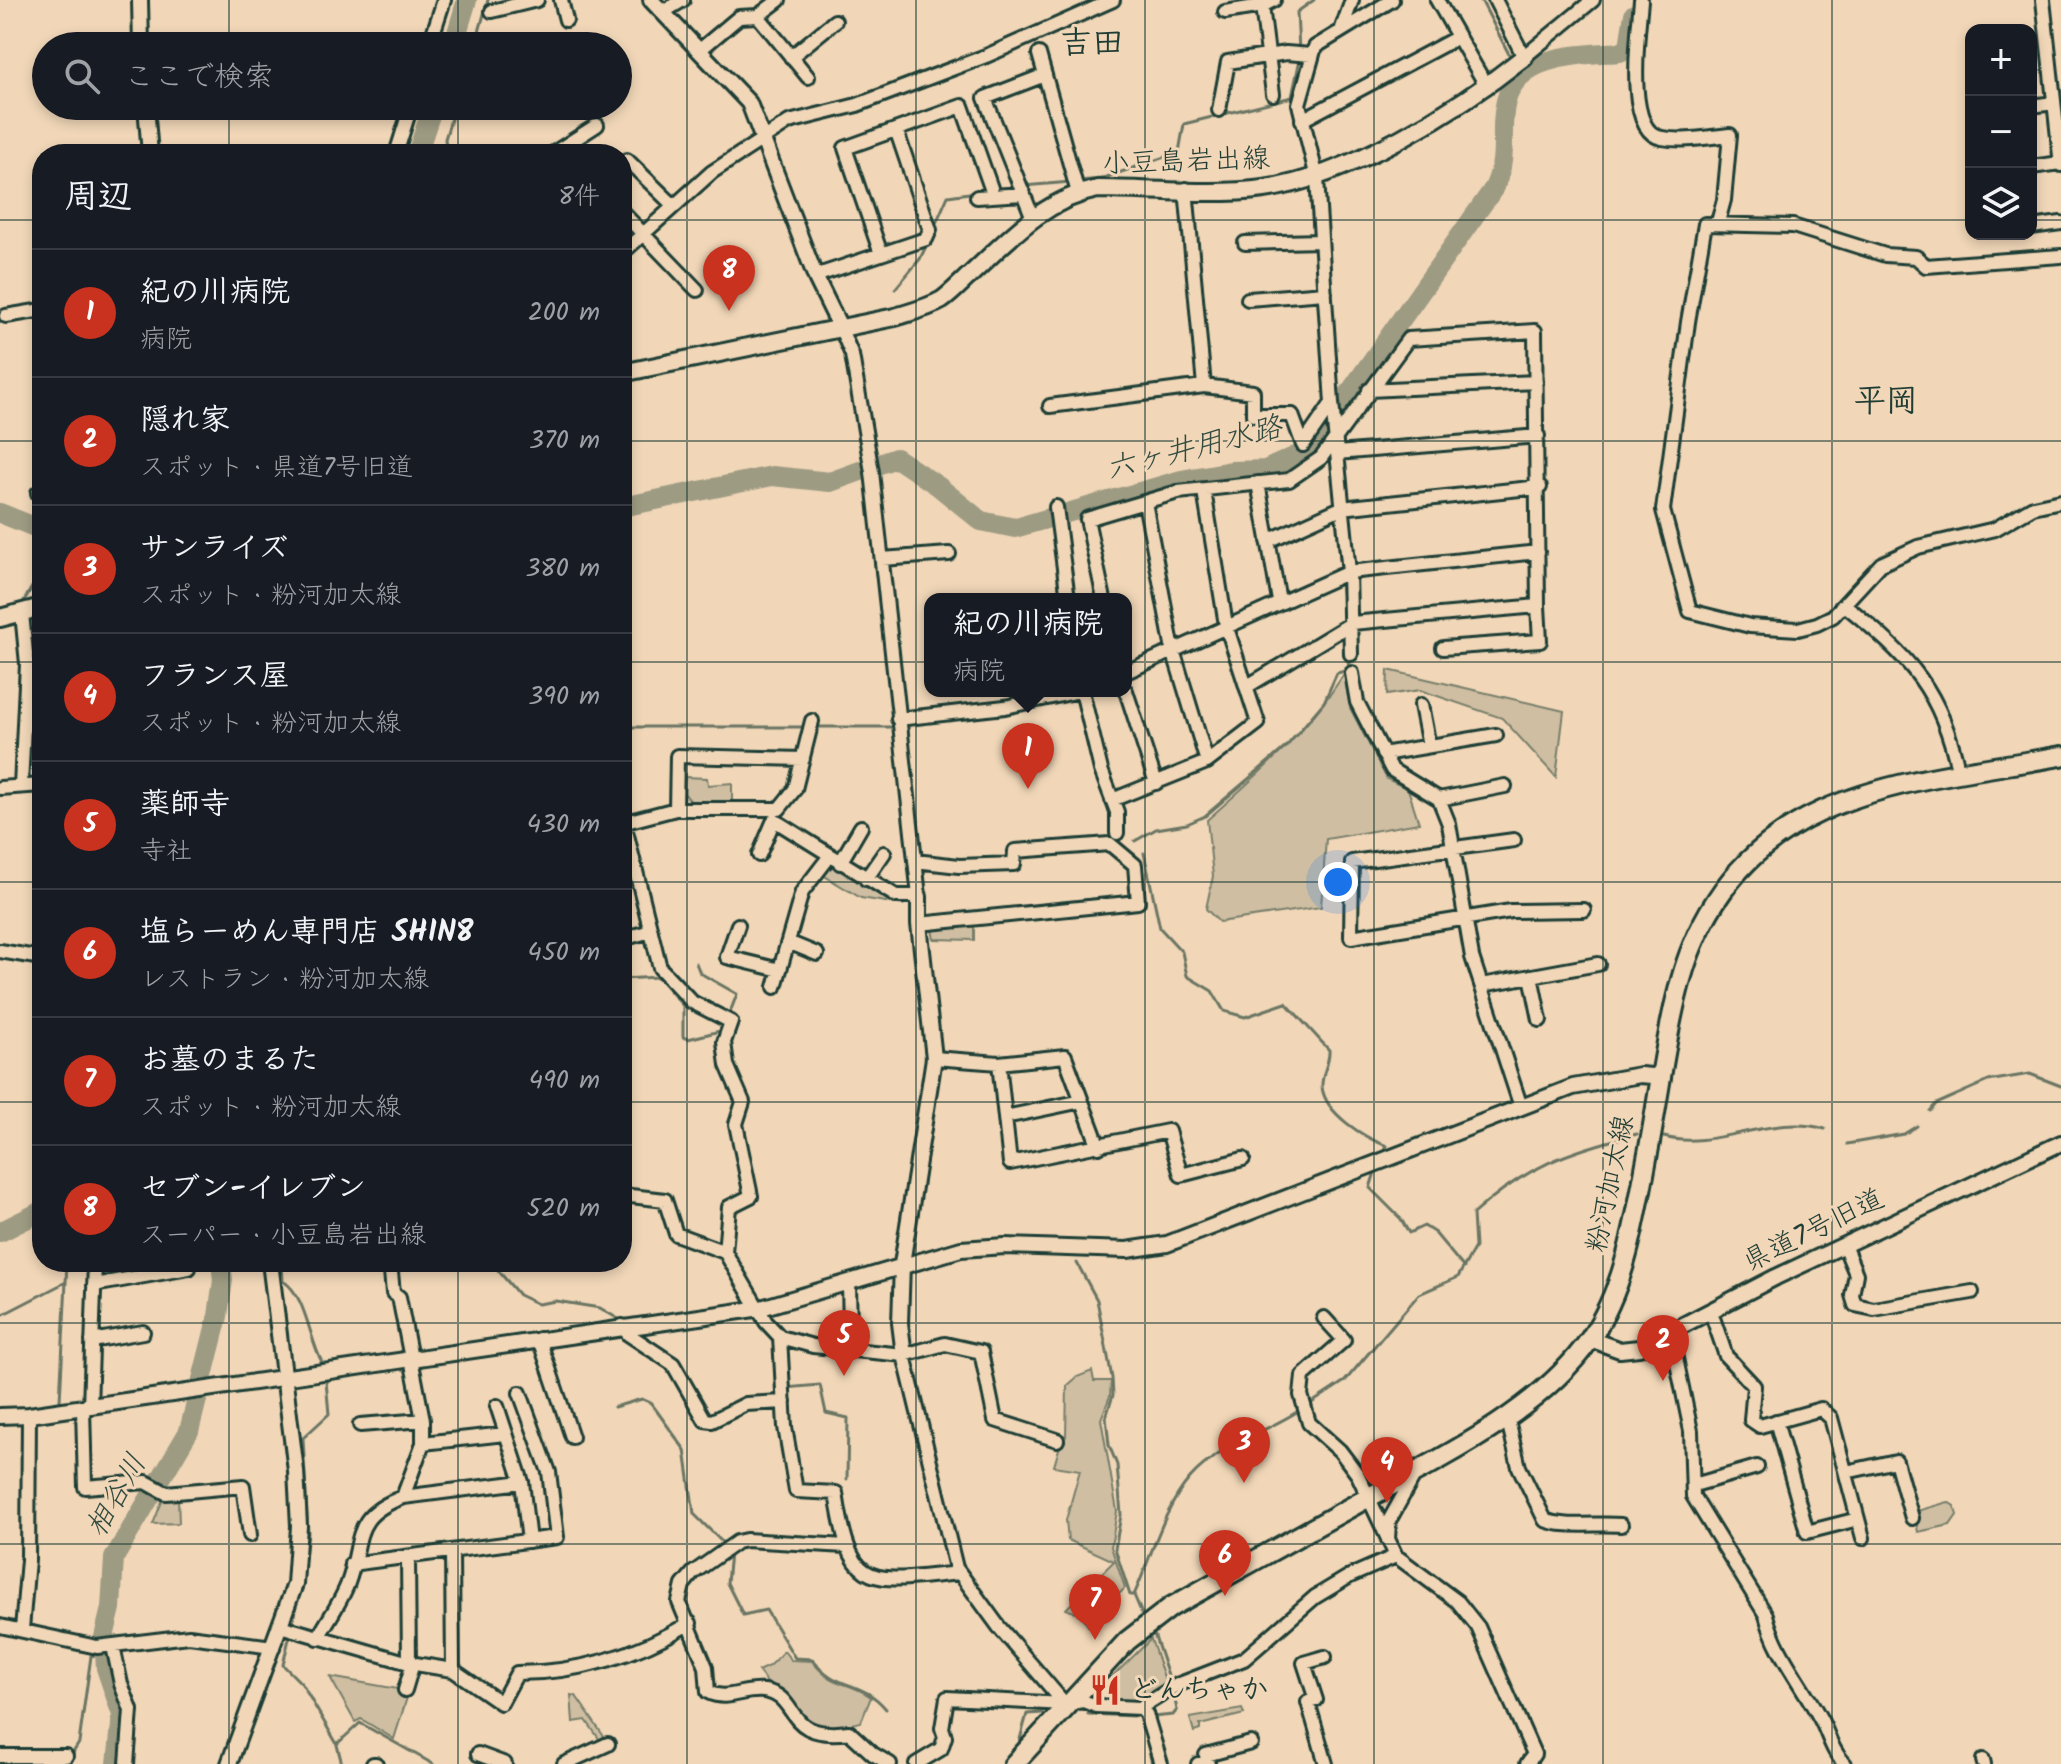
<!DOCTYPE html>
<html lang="ja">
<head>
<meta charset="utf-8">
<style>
  body { margin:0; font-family:Kalam,"Klee One",sans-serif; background:#20242c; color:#f1f3f6 }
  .controls { position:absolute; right:24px; top:24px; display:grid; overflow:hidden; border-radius:16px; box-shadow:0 4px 12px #0003 }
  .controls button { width:72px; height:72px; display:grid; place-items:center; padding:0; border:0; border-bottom:2px solid #363941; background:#171b24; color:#f1f3f6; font:40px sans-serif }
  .you { position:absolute; left:1338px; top:882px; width:28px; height:28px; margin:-20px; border:6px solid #fff; border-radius:50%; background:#1a73e8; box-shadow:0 0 0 12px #1a73e833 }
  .badge { display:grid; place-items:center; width:52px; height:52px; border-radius:50%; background:#c8321e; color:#fff; font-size:26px; font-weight:700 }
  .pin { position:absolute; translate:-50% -66px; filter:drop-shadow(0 2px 4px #0008) }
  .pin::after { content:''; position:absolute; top:42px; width:28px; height:24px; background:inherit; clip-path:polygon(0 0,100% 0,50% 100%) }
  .popup { position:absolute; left:924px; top:593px; width:208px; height:104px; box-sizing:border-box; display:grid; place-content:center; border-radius:16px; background:#171b24; filter:drop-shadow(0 2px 6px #0005); font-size:26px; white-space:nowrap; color:#9ea1a6 }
  .popup b { font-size:30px; color:#f1f3f6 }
  .popup::after { content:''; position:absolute; left:50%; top:100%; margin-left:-16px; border:16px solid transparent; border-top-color:#171b24 }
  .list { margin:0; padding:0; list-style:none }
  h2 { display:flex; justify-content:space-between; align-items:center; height:104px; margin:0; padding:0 32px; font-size:34px }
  h2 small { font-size:26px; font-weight:400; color:#9ea1a6 }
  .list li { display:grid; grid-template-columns:52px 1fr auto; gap:24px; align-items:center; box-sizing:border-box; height:128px; padding:0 32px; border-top:2px solid #363941 }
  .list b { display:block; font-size:30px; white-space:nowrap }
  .list p { margin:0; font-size:26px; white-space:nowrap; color:#9ea1a6 }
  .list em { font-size:26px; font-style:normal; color:#9ea1a6 }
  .icon { flex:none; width:44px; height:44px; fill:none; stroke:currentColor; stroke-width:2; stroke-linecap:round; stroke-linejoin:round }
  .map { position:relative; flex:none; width:2061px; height:1764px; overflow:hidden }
  .search { position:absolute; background:#171b24; box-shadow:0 4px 12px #0003; left:32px; top:32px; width:600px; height:88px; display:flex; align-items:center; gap:20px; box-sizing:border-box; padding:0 28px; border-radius:44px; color:#9ea1a6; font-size:30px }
  .panel { position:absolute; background:#171b24; box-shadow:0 4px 12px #0003; left:32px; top:144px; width:600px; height:1128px; border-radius:32px }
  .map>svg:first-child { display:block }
  .green { fill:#cfbea2; stroke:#777e6b; stroke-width:2 }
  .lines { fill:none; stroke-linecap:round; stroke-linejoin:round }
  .stream { stroke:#6b7563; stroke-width:3 }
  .river { stroke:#9e9b83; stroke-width:20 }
  .minor-casing { stroke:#1f3d34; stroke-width:18 }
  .tertiary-casing { stroke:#1f3d34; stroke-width:20 }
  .secondary-casing { stroke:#1f3d34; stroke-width:22 }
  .primary-casing { stroke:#1f3d34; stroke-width:24 }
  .minor { stroke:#f1d7b8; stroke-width:12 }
  .tertiary { stroke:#f1d7b8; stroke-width:14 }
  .secondary { stroke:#f1d7b8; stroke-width:16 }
  .primary { stroke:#f1d7b8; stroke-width:18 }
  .grid { fill:none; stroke:#1f3d34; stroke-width:2; stroke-opacity:0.55 }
  .labels { text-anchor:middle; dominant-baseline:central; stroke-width:6; stroke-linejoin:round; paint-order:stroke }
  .street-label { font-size:28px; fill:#1f3d34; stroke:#f1d7b8 }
  .poi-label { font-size:28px; font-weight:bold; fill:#1f3d34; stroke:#f1d7b8; text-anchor:start }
  .water-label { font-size:30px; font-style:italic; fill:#324b40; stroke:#f1d7b8 }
  .quarter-label { font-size:32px; font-weight:bold; fill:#1f3d34; stroke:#f1d7b8 }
</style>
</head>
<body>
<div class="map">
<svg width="2061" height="1764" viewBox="0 0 2061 1764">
  <rect width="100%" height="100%" fill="#f1d7b8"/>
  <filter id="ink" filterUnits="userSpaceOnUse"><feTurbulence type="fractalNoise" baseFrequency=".0125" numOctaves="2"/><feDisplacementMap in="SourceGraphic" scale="16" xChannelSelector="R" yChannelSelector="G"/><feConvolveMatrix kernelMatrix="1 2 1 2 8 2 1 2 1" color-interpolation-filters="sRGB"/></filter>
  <g filter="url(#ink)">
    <path class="green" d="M1388,670L1564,711L1556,777L1502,718L1420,690L1387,695Z
      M1344,674L1350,708L1387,779L1408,789L1419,823L1326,839L1321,907L1219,922L1206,909L1213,876L1207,820C1258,775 1307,732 1344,674Z
      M685,777L707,778L708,785L732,783V801L692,803L683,792Z
      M833,865L904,905L861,898L823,875Z
      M974,926V940L934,939L932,930Z
      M1092,1371L1094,1381H1111L1110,1396L1101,1419L1117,1511L1111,1547L1125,1588L1088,1626L1081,1615L1066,1609L1114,1561L1068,1540L1066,1520L1080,1470L1054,1466L1063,1435L1066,1436L1067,1386L1077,1377Z
      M178,1497L179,1523L153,1524L163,1499Z
      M1948,1502L1954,1506L1957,1515L1950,1525L1918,1532L1914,1512Z
      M1151,1639L1167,1687L1134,1700L1115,1702L1110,1679Z
      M784,1651L791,1660L812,1661C833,1689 846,1679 871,1697L861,1722L828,1729L811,1725L781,1690L769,1685L758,1671L769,1666Z
      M330,1677L409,1691L394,1739L361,1719L355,1722Z
      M571,1695L576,1696L607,1741L602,1743L586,1720L573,1722Z
      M1242,1709L1244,1714L1200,1725V1730L1194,1732L1190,1718Z"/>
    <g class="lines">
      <path class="stream" d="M1481,0L1512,60
        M475,46L488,0
        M1299,51L1297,12L1314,0
        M447,154L445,139L455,106
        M1079,181L1101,179L1179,152L1184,124L1292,97L1300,59
        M1023,186L1071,182
        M995,190L1015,187
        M933,230L948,196L976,192
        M895,289L920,259L927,244
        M1331,457L1335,501
        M1337,523L1341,571
        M1341,579L1344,611
        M21,606L42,570
        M622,654L628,727L622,729
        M628,727H805
        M813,727H893
        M17,753L20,664L17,623
        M1135,841L1156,829L1187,824L1205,816L1286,747L1324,702L1337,673L1349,670L1348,659
        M1144,853L1160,928L1182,952L1187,976L1212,991L1224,1011L1245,1017L1286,1003L1329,1050C1330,1063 1321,1074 1322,1087C1325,1114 1365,1138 1387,1146L1383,1155
        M696,963L700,973L737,994L729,1015
        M622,979L658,977L683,1006V1037L688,1039L724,1030
        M1930,1111L1936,1104L1988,1081L2030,1074L2061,1086
        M1664,1137C1714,1151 1773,1113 1825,1129
        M1847,1144L1904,1134L1917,1126
        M1376,1169L1370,1188L1401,1219L1409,1233L1424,1226L1435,1233L1464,1268
        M282,1262L283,1281C306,1295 309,1339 322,1362
        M491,1262L519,1295L538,1304L556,1301L600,1308L620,1320
        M1077,1263L1097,1300L1112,1378L1113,1395L1106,1417L1109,1445L1117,1465L1121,1515L1115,1549L1130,1595H1134
        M0,1316L66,1282
        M682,1369L691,1383
        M785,1388L820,1385L826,1413L848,1418L847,1479
        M763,1397L779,1394
        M60,1401L67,1262
        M1307,1406L1345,1381L1419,1294L1458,1277L1475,1247L1473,1214C1526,1166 1569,1151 1637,1134
        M614,1407L642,1399L651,1403L685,1450L694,1514L727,1547
        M730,1553L727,1583L743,1615L766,1610L795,1658L812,1659C837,1692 860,1678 886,1709
        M1378,1570L1397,1563
        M302,1580L308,1534L303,1438L329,1414L326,1381
        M1142,1614L1134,1595C1151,1558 1163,1509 1190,1478C1217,1447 1266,1432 1300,1410
        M292,1626L298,1595
        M290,1634L283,1665L302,1684L337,1744L360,1723L433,1764
        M1154,1634L1171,1685
        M1228,1671L1247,1664
        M1088,1714L1133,1716
        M1153,1717L1173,1715L1177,1710L1174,1695
        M1147,1742L1152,1764
        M1019,1743L1027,1714L1043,1713
        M337,1745L342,1764
        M66,1764L79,1743L91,1656L105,1653"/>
      <path class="river" d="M453,46L467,0
        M417,154L433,106
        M622,507L772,476L830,482L896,458L938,486L981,521L1015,528L1181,480L1231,471L1265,470L1309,450L1494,188C1510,153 1498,133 1506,101C1518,53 1582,55 1620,52L1629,47L1634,14
        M0,513L42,530
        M0,1232L42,1211
        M117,1764L122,1715L106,1668L104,1637L111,1608L114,1558L189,1431L218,1316L223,1280L221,1262"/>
      <defs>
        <path id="minor" d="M561,0L566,20
          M1437,0L1487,87
          M1495,0L1524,57L1593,0
          M1641,0C1639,28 1623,132 1662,138C1683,142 1708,137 1730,135L1724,200L1718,222
          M2043,0L2061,165
          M492,11L537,0
          M663,12L683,0
          M1225,12L1262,6
          M758,16L779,0
          M1342,28L1352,0
          M429,46L444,0
          M701,49L739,17L758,16L808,77
          M1039,54L1078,193
          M791,57L835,21
          M1273,94L1262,6L1274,0
          M2031,106L2054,103
          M1219,110L1228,62L1286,53L1311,55
          M1302,120L1458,37
          M396,154L411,106
          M552,154L597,125
          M622,165L627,160L674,206
          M2031,167L2061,163
          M1186,189L1204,386
          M977,197L1023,194
          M622,212L697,290
          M1033,218L985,98L1045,75
          M2031,227L2061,223
          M1245,243L1321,241
          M622,253L712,172L789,122L857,105L986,56L1113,0
          M881,254L845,148L962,106L991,188
          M2061,256L1926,266L1916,257L1885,255L1793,226L1705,224L1688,322L1663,510L1690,611L1750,626L1798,629L1817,624L1833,616L1881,564L1918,547L1995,529L2033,507L2061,501
          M815,276L926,239L930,230L897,132
          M1248,299L1325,293
          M6,316L42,310
          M1369,390L1536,382
          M1050,406L1204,386L1253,392V415H1292L1303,445L1332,403
          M1337,453L1538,436
          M1258,483L1279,601
          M1204,491L1226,625L1258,723L1207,762
          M38,493L42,494
          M1056,507L1068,599
          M1268,541L1341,508L1540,487
          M882,559L949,554
          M1104,599L1087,519L1178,492L1289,480L1321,458L1408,339L1535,331L1538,606L1352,623L1246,687
          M1845,605C1909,657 1943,691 1959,775
          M1443,648L1540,641L1538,606
          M1351,654L1349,572L1332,403L1317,178L1299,104L1315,47L1392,0
          M1126,672L1349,572L1538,552
          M1352,673L1357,702L1392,770L1439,799L1449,824L1472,957L1521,1107
          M1082,691L1101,770L1117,812V833
          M1126,691L1156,783
          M1421,705L1429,746
          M898,719L1005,707L1080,691
          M1383,754L1496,735
          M21,786L27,664L22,613
          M0,788L42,785
          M1439,799L1505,786
          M1112,800L1207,762L1173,650L1145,502
          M676,809L677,756L803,759
          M622,823L676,809H779L795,789L812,721
          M624,823L660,968L692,1002L731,1022L724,1042L727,1065L743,1102L736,1124L751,1196L729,1207L725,1252
          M1514,840L1352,862L1351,937L1511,911L1584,910
          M759,855L774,820L896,896H919L872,472L852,355L841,329
          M915,861L959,866L1014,864L1015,851L1110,844L1135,865L1138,902L919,924
          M840,863L861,827
          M866,879L884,853
          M738,925L727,957L780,970
          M622,939L651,931
          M788,942L817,954
          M0,951L42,958
          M1531,976L1540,1020
          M1482,985L1598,964
          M775,987L802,892L829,857
          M934,1058L999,1063
          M1005,1117L1082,1101
          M1099,1147L1065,1056L999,1063L1010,1163L1168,1131L1181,1175L1243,1159
          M622,1195L665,1200L676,1234L725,1252L766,1322L780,1337L813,1346L904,1355L945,1344L981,1352L995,1420L1057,1440
          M1844,1245L1856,1274L1852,1295L1855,1305L1874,1309L1972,1292
          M849,1283L850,1331
          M94,1285L189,1268L188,1262
          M1711,1312L1726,1356L1754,1386L1751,1420L1760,1426L1821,1409L1831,1418L1863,1538
          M1324,1318L1344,1340L1303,1376L1301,1395L1309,1423L1340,1451L1358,1475L1396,1556L1458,1602L1478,1627L1534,1754L1527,1764
          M622,1326L628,1334L673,1364L705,1420L712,1421L746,1404L784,1402
          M1671,1334L1691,1431L1693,1496L1766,1615C1775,1653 1803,1685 1821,1720C1829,1735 1832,1752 1845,1764
          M780,1337L785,1427L796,1491L836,1493C851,1593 869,1582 959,1573
          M539,1339L572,1437
          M92,1341L143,1332
          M904,1355L956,1568L999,1627L1065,1704
          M497,1406L522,1482L529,1541
          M90,1407L95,1262
          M83,1408L85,1487L146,1482L166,1493L243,1486L250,1535
          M1507,1416L1519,1467L1545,1520C1563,1528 1599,1523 1621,1525
          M1776,1421L1807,1532L1858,1519
          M360,1425L423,1420
          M423,1443L505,1434
          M1846,1472L1896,1461L1912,1518
          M1694,1485L1757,1467
          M403,1497L522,1482
          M1388,1540L1389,1521L1415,1474
          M846,1546L746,1540L737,1542L693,1573L683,1585L679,1602L706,1667L708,1692C727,1702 744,1688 764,1691C801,1696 782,1741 849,1732L873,1754L890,1764
          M408,1559L409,1663
          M351,1564L557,1537L549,1472L520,1393
          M0,1626L97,1647L189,1636L273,1647
          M280,1626L409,1663L453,1670L452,1551
          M22,1629L28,1560L29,1415
          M318,1638C327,1621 341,1602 348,1583C364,1539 350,1517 403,1497L423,1443V1420L399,1297L393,1293L390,1262
          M113,1646L121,1684L131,1710L127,1764
          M1325,1657L1304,1663L1316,1700L1308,1702L1326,1764
          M453,1670L501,1703L517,1673C579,1673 637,1655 690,1623
          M405,1690L413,1663
          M1140,1708L1146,1714L1161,1764
          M478,1754L505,1764
          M0,1756H66
          M1983,1760L1984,1764
          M373,1764H376
          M564,1764L608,1744
          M916,1764L941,1749L945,1737L942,1728L947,1698L1065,1704L1083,1701L1096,1706L1140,1708L1177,1685L1244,1659L1315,1597L1350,1576L1396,1556
          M1198,1764L1208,1762L1206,1755L1251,1743"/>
        <path id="tertiary" d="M140,0L141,46
          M651,0L749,103L816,278L841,329
          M146,106L150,154
          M1590,1339L1620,1350L1639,1348L1776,1277L2061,1143
          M904,1355L900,1323L902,1264L934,1058L919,924V896
          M0,1416L29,1415L761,1308L961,1249L1005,1246L1127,1250L1167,1244L1573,1087L1640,1075L1663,1077
          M229,1764L295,1584L299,1526L296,1471L270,1262"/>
        <path id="secondary" d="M622,373L895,317C911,312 928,308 942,300C952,293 961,283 970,275C1009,239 1044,199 1098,189C1151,189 1212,196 1264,189C1347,178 1459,109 1524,57
          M0,618L42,607"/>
        <path id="primary" d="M1014,1764L1127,1641L1171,1607C1234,1572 1297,1537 1360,1502C1436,1461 1540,1412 1590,1339C1627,1285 1636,1215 1648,1153C1660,1092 1669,1003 1692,947C1757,787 1913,782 2061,756"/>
      </defs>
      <use href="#minor" class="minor-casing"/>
      <use href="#tertiary" class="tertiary-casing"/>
      <use href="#secondary" class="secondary-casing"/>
      <use href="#primary" class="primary-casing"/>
      <use href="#minor" class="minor"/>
      <use href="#tertiary" class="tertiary"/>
      <use href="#secondary" class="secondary"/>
      <use href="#primary" class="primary"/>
    </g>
  </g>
  <path class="grid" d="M229,0V46M458,0V46M687,0V1764M916,0V1764M1145,0V1764M1374,0V1764M1603,0V1764M1832,0V1764M229,106V154M458,106V154M0,220H42M622,220H1971M2031,220H2061M0,441H42M622,441H2061M0,662H42M622,662H2061M0,882H42M622,882H2061M0,1102H42M622,1102H2061M229,1262V1764M458,1262V1764M0,1323H2061M0,1544H2061"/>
  <defs>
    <symbol id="restaurant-bare" viewBox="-9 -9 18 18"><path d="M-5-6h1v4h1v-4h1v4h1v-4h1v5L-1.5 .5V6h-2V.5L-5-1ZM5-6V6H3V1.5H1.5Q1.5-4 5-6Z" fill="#c8321e" stroke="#f1d7b8" stroke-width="2.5" paint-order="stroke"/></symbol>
  </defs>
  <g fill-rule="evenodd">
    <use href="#restaurant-bare" x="1083" y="1668" width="44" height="44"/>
  </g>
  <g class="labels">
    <g class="street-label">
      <text transform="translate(1186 162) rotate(-2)">小豆島岩出線</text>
      <text transform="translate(1611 1184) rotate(-78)">粉河加太線</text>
      <text transform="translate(1814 1231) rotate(-26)">県道7号旧道</text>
    </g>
    <g class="poi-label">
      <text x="1129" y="1690">どんちゃか</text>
    </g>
    <g class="water-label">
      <text transform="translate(1194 449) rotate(-14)">六ヶ井用水路</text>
      <text transform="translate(117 1496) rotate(-60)">相谷川</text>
    </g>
    <g class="quarter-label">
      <text x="1092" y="44">吉田</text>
      <text x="1886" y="402">平岡</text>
    </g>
  </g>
</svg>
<div class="controls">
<button>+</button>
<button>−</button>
<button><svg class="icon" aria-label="layers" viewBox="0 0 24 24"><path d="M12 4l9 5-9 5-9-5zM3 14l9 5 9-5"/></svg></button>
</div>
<div class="you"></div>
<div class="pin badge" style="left:1028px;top:789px">1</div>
<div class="popup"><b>紀の川病院</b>病院</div>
<div class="pin badge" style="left:1663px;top:1381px">2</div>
<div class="pin badge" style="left:1244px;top:1483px">3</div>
<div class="pin badge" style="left:1387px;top:1503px">4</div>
<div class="pin badge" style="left:844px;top:1376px">5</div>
<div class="pin badge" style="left:1225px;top:1596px">6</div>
<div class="pin badge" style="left:1095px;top:1640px">7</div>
<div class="pin badge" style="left:729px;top:311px">8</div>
<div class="search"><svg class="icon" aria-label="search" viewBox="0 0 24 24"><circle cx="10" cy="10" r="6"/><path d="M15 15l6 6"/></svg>ここで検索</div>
<section class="panel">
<h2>周辺<small>8件</small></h2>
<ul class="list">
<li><span class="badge">1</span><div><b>紀の川病院</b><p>病院</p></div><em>200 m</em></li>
<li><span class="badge">2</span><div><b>隠れ家</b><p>スポット · 県道7号旧道</p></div><em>370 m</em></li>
<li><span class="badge">3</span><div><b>サンライズ</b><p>スポット · 粉河加太線</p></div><em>380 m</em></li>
<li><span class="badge">4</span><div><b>フランス屋</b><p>スポット · 粉河加太線</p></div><em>390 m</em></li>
<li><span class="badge">5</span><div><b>薬師寺</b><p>寺社</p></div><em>430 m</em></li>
<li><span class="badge">6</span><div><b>塩らーめん専門店 SHIN8</b><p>レストラン · 粉河加太線</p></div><em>450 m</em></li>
<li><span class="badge">7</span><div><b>お墓のまるた</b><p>スポット · 粉河加太線</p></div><em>490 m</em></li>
<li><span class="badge">8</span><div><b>セブン-イレブン</b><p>スーパー · 小豆島岩出線</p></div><em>520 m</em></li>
</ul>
</section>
</div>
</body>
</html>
